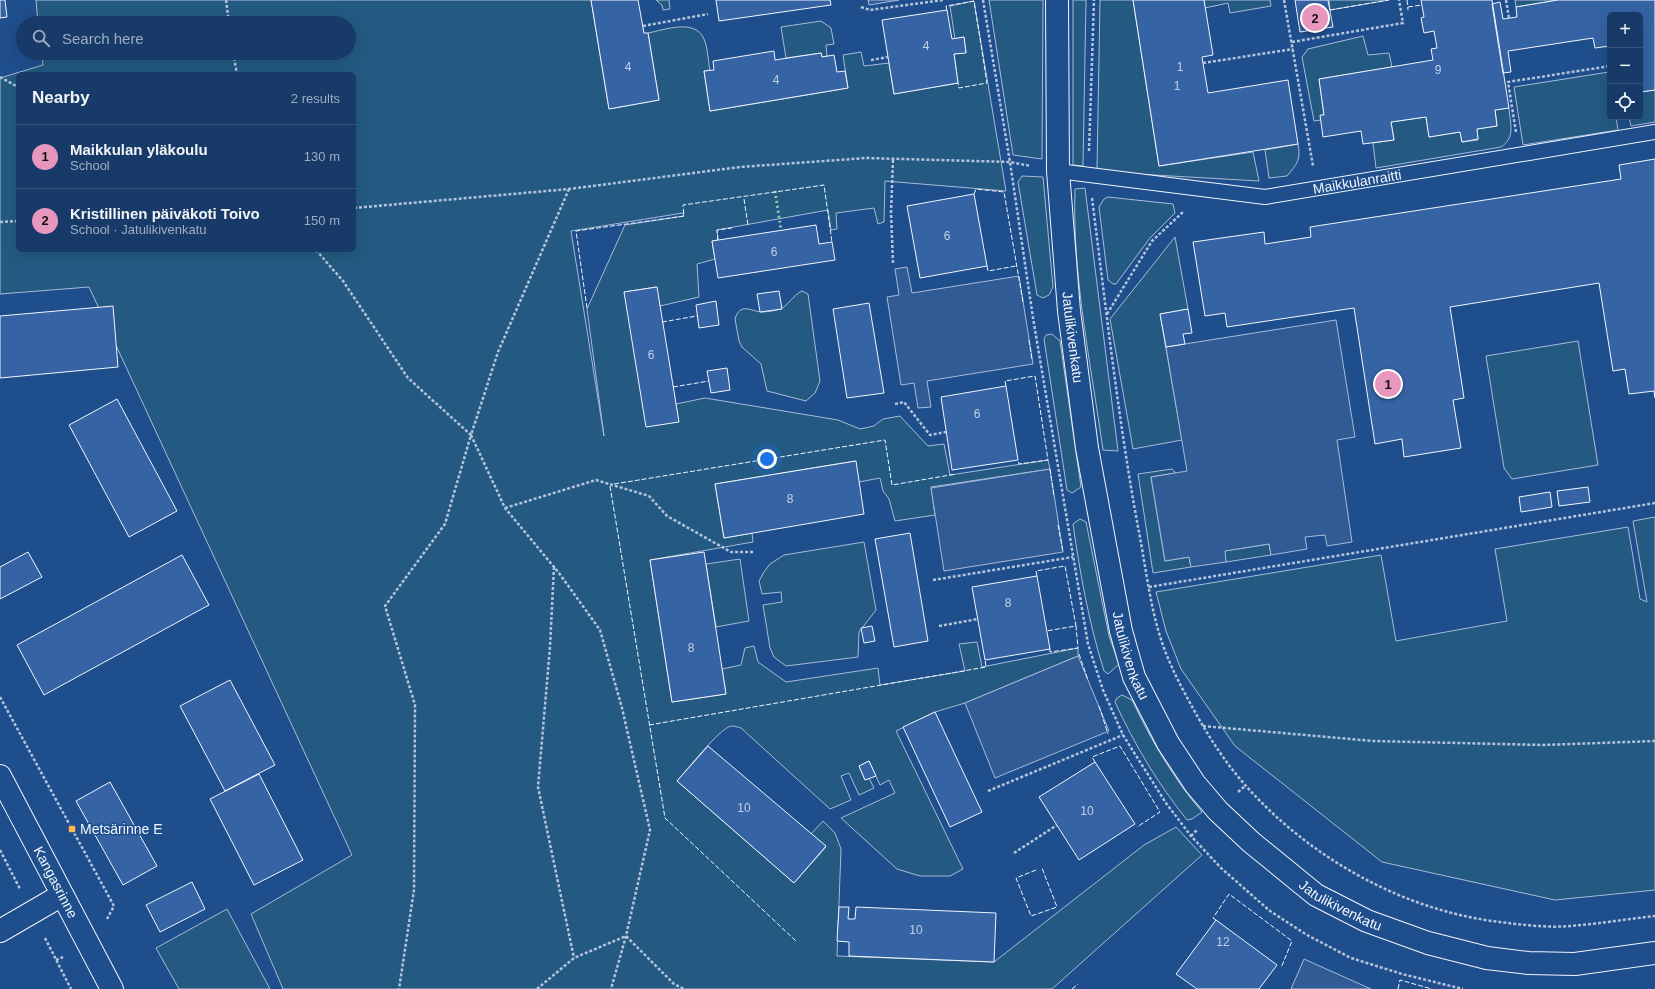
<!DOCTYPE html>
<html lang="en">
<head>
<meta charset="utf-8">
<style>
  body { margin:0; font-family:Arial,sans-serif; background:#244571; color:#f1f3f6 }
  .controls { position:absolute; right:12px; top:12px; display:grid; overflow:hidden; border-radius:6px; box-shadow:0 4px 16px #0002 }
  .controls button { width:36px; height:36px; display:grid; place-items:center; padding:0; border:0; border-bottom:1px solid #36547d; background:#173a69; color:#f1f3f6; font:20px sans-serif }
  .you { position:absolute; left:767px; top:459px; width:14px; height:14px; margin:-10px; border:3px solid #fff; border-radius:50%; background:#1a73e8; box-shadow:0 0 0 6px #1a73e833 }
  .badge { display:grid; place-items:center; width:26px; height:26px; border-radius:50%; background:#e797bd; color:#111; font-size:13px; font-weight:700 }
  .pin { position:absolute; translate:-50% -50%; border:2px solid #fff; box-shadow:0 1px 4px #0006 }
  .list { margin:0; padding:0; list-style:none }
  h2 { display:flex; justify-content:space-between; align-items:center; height:52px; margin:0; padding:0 16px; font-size:17px }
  h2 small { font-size:13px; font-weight:400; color:#9eadc0 }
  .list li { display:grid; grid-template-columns:26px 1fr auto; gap:12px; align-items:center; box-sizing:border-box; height:64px; padding:0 16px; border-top:1px solid #36547d }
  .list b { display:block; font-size:15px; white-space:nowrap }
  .list p { margin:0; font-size:13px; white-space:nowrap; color:#9eadc0 }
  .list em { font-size:13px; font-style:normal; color:#9eadc0 }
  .icon { flex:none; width:22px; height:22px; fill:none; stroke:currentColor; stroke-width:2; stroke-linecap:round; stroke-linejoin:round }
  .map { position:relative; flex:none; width:1655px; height:989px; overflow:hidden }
  .search { position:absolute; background:#173a69; box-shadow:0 4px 16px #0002; left:16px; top:16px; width:340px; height:44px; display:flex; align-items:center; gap:10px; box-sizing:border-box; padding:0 14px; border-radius:22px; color:#9eadc0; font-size:15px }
  .panel { position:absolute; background:#173a69; box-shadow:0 4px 16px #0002; left:16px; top:72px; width:340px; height:180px; border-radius:6px }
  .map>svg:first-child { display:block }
  .green { fill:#245a82; stroke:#a8bbd7; fill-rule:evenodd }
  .parking { fill:#305b95; stroke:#a8bbd7 }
  .building { fill:#3563a3; stroke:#f2f6ff }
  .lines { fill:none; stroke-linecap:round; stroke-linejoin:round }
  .service-casing { stroke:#f2f6ff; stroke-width:16 }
  .minor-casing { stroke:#f2f6ff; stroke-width:24 }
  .tertiary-casing { stroke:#f2f6ff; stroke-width:24 }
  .path { stroke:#b3c4dc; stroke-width:2.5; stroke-dasharray:3 2; stroke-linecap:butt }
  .service { stroke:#1f4e8c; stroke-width:14 }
  .minor { stroke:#1f4e8c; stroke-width:22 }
  .tertiary { stroke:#1f4e8c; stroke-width:22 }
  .hedge { stroke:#97c8a6; stroke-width:3; stroke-dasharray:2 3; stroke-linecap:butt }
  .fence { stroke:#f2f6ff; stroke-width:1; stroke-dasharray:5 2; stroke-linecap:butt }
  .poi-dot { fill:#ffb74d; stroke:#1f4e8c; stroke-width:1.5 }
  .labels { text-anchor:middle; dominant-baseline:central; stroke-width:3; stroke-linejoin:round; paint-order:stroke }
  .number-label { font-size:12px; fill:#c3d1e8 }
  .street-label { font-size:14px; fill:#f2f6ff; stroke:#1f4e8c }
  .poi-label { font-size:14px; fill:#f2f6ff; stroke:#1f4e8c; text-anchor:start }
</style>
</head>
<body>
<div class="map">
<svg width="1655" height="989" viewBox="0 0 1655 989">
  <rect width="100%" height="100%" fill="#1f4e8c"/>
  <path class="green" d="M36,0H591L609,109L659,100L648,33C664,30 695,18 704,39C708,48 708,61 710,70L704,71L710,111L848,88L843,55L861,52L864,66L889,63L894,94L958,83L954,54L966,52L964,37L955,39L950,6L974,1L1006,191L885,181L884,222L878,224L874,208L836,213L837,229L831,230L828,210L717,230L718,240L712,241L715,259L697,264L699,297L660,306L656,287L624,292L676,404L705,398L838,420L860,429L874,426L883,419L900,416L928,446L944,444L950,475L1048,460L1050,469L931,487L935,515L895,521L889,499L883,491L880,478L859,482L855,461L715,484L724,538L752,533L753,542L650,560L672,702L726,694L722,669L741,665L745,648L754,646L758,662L786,682L878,668L880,685L965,671L959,644L977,642L982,667L1078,648V656L965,703L935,712L896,731L963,869L950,876H920L897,869L841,818L895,793L889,780L880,785L869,761L859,766L865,780L869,778L874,788L859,795L849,773L841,776L851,800L830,809L741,728C738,727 734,726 731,726C719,729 686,771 677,781L794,883L826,847L811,834L823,821L835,833L841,849L837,956L994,962L1144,845L1176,827L1202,855L1052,989H283L251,914L352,855L89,287L0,294V78L43,65L42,53H349V23H38ZM18,74H354V250H18ZM683,213L684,216L625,225L587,309L604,436L571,231Z
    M656,0H669L670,9L663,10L662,5Z
    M989,0H1043L1042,159L1013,155Z
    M1073,0H1086L1083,166L1073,165Z
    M1100,0H1133L1159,166L1253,152L1259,181L1101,172L1097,169Z
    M1204,0H1270L1271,6L1230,13L1228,3L1205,8Z
    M1329,0H1389L1330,10Z
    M1515,0H1558L1516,7Z
    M821,21L831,28L834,44L826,45L827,56L822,57L821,53L786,58L781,27Z
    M1363,36L1368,55L1389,53L1392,67L1319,79L1324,115L1321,120L1314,121L1302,57L1308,49Z
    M1609,72L1610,117H1616L1618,130L1523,145L1514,87Z
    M1655,90V122L1631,126L1629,117H1640V92Z
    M1509,108C1510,124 1516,137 1501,147L1376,168L1373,143L1394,140L1391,122L1426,117L1429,137L1460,132L1462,142L1478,140L1477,129L1497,126L1495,110Z
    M1298,144C1301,160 1297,164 1287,176L1269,178L1265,150Z
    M1022,176L1043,177L1053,287L1049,295L1043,298L1037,295L1018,182Z
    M1085,188L1118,451L1103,450C1091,364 1072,276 1075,189Z
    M1108,197L1173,204L1175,213L1150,238L1116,284H1113L1108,280L1099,207L1104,199Z
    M1175,237L1188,309L1160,314L1182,440L1133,449L1110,319Z
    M802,291L808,294L820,381L815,393L806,401L767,391L761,364L742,347L739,341L735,319C740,302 751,311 761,312C766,312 775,311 780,309C787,307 793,295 802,291Z
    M1052,334L1060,341L1081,487L1072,493L1067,490L1044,339L1046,335Z
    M1578,341L1598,465L1512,479L1504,468L1486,356Z
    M1172,469L1176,473L1151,477L1165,561L1189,557L1191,567L1153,573L1138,474Z
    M1655,517V890L1555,900L1382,862L1235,746L1181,669L1166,631L1156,592L1381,555L1396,641L1507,621L1495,549L1628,527L1640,599L1647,602L1633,521Z
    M1080,519L1086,522L1109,636L1119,664L1108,674L1104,671C1089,623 1080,574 1073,524Z
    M864,542L876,610L859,632L858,657L786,666L774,657L770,648L763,605L782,602L781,592L762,594L759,581L764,572L770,564L784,555Z
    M1269,544L1271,555L1226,562L1224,551Z
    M740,559L749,621L716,627L706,564Z
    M1122,695L1132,700C1151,740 1173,778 1202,812L1192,819L1187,820C1158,784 1134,744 1115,702L1117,698Z
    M227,909L270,989H179L156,948Z"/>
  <path class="parking" d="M868,0H899L869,5Z
    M907,267L912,293L1019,276L1033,364L927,381L931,407L918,408L914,383L901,385L887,297L899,295L895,269Z
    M1336,320L1355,437L1337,440L1352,542L1327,546L1325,535L1305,537L1307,549L1271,555L1269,544L1225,551L1226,562L1191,567L1189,557L1165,561L1151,477L1187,471L1166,347Z
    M1050,469L1063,552L944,571L931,488Z
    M1078,656L1109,731L995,778L965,703Z
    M1304,959L1371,989H1291Z"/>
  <path class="building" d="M0,0H5L7,17L0,18Z
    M591,0H638L644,33H648L659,100L609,109Z
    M716,0H830L831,5L719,21Z
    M1133,0H1204L1213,55L1202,57L1208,93L1288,80L1298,144L1159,166Z
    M1295,0H1328L1333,27L1300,32Z
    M1421,0H1492L1509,108L1495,110L1497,126L1477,129L1478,139L1462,142L1460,132L1429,137L1426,117L1391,122L1394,140L1363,144L1361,131L1323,137L1320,115H1324L1319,79L1433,60L1431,49L1437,48L1434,31L1424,33L1421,18L1424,17Z
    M1558,0H1655V90L1640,92V15H1610V46L1595,48L1593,38L1508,51L1511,72L1503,73L1492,4L1500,2L1503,19L1517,17L1516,7Z
    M947,10L952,39L964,37L966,53L954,54L958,83L894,94L882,20Z
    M774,51L775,60L821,53L822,57L834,55L837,72L845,71L848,88L710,111L704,71L714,70L713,61Z
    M1655,159V398L1654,391L1629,394L1625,369L1613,371L1599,283L1450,307L1464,398L1453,400L1461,448L1404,457L1402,439L1375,444L1354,308L1227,327L1225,313L1205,316L1193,242L1264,232L1265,244L1311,237L1310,227L1621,179L1619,165Z
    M974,194L987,266L920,278L907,206Z
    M816,225L819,244L832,242L835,260L718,278L712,241Z
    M657,287L679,422L646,427L624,292Z
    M779,291L782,309L760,312L757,294Z
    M716,301L719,325L699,328L696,305Z
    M869,303L884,393L847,398L833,309Z
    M113,306L118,367L0,378V316Z
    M1188,309L1192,333L1183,334L1185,344L1166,347L1160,314Z
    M727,368L730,390L711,393L707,371Z
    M1006,386L1018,460L952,470L941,397Z
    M117,399L177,511L129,537L69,425Z
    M856,461L864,514L724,538L715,484Z
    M1588,487L1590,502L1559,506L1557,491Z
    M1550,492L1552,507L1521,512L1519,497Z
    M910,533L928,641L894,647L875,539Z
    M28,552L42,577L0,599V567Z
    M704,552L726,694L672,702L650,560Z
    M182,555L209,605L44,695L17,645Z
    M1037,576L1050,649L985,660L972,587Z
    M872,626L875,641L864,643L861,628Z
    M230,680L275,765L225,791L180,706Z
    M935,712L982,812L950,827L903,727Z
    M708,746L826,846L794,883L677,781Z
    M869,761L876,776L865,780L859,766Z
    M1095,762L1135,824L1079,860L1039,797Z
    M259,774L303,860L254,885L210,799Z
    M110,782L157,866L123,885L76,801Z
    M192,882L205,909L160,932L146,905Z
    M839,907H849L848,919H855L856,907L996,913L994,962L849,956V942L837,941Z
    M1216,920L1277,965L1259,989H1197L1176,974Z"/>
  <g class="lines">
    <defs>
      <g id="service">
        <path id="s1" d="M1058,171L1265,197L1655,132"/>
      </g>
      <g id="minor">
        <path id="s2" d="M1057,0L1058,171L1069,311L1087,448L1121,631L1134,677L1168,743L1195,784L1218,811L1251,842L1316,895L1367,921L1428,943L1487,958L1528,963L1575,964L1655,953"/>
        <path d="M0,931L62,895"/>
      </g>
      <g id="tertiary">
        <path id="s3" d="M0,776L112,989"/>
      </g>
    </defs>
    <use href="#service" class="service-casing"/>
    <use href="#minor" class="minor-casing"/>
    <use href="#tertiary" class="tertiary-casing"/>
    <path class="path" d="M226,0L229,23
      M983,0L1010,162L1033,318L1088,644L1103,690L1123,735L1166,803L1191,836L1221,868L1270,911L1307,935L1351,958L1402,974L1463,989
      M1284,0L1313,166
      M1506,0L1509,18
      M861,7L870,10L943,0
      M643,26L708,14
      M1292,42L1403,23L1399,0
      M233,53L237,74
      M871,60L888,57
      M1203,63L1293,49
      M0,77L18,87
      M1516,132L1508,82L1610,66
      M1089,151L1094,0
      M893,160L891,212L893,263
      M569,189L498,352L471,435L505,508L559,573L600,630L622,708L650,830L626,936L611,989
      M1092,198C1106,308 1118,418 1138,527C1145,562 1149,599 1159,633C1166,657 1177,679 1189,701C1205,731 1223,760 1246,786C1310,858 1404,911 1500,922C1523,925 1547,928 1570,926C1598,924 1627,919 1655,916
      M354,208L569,189L740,167L866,158L1010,162L1031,166
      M0,222L18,221
      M316,250L343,281L408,378L471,435L445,524L385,606L415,705L414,890L399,989
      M1107,314L1152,241L1183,212
      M895,404L904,402L930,435L946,432
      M505,508L596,480L649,496L667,516L731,552H753
      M554,567L550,647L538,787L574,958
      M933,580L1073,557
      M1149,587L1655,503
      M939,626L978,619
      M0,697L114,906L107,919
      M1203,726L1373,741L1543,745L1655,741
      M988,791L1123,735
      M1238,792L1245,786
      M1191,836L1198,829
      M0,850L20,889
      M1014,853L1057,825
      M45,938L71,989
      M56,960L63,957
      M537,989L574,958L626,936L674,984L684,989"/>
    <use href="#service" class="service"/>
    <use href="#minor" class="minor"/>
    <use href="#tertiary" class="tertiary"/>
    <path class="hedge" d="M775,191L781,230"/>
    <path class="fence" d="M1407,0L1408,10
      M1408,7L1422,5
      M947,10L946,6L974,1L987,83L959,88L958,83
      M1330,10L1389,0
      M974,194L976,189L1004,192L1023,302
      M744,199L748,225
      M718,240L717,230L732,228
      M987,266L988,271L1016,266
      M587,308L576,231L684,216L683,205L824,185L832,242
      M662,322L697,316
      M1029,340L1032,360
      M1006,386L1005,381L1035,376L1048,460L1019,464L1018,460
      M673,387L709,381
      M1050,469L1054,497
      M614,484L885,440L892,485L956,474
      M610,486L665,818L796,941
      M1058,525L1063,552
      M1037,576L1036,571L1065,566L1076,626L1046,631
      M1050,649V652L1078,648L1076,626
      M1079,654L1088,680
      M1099,706L1108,734
      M649,725L986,667L985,660
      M1095,762L1092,757L1120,746L1160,812L1137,827
      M1036,870L1016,878L1031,916L1057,907L1042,868
      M1216,920L1213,918L1229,894L1292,941L1281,968
      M1072,989L1078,984
      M1398,989L1400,980L1432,989"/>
  </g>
  <rect class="poi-dot" x="68" y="825" width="8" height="8" rx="2"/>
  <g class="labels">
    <g class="number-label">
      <text x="926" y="46">4</text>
      <text x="628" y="67">4</text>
      <text x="1180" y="67">1</text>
      <text x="1438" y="70">9</text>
      <text x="776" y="80">4</text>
      <text x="1177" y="86">1</text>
      <text x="947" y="236">6</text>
      <text x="774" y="252">6</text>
      <text x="651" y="355">6</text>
      <text x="977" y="414">6</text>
      <text x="790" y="499">8</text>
      <text x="1008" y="603">8</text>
      <text x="691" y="648">8</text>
      <text x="744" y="808">10</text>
      <text x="1087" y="811">10</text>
      <text x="916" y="930">10</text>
      <text x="1223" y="942">12</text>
    </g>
    <g class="street-label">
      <text stroke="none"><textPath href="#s1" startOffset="302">Maikkulanraitti</textPath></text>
      <text stroke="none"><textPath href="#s2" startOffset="338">Jatulikivenkatu</textPath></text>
      <text stroke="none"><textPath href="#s2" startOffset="662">Jatulikivenkatu</textPath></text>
      <text stroke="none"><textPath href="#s3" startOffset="120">Kangasrinne</textPath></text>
      <text stroke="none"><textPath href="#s2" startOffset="998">Jatulikivenkatu</textPath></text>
    </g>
    <g class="poi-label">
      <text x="80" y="829">Metsärinne E</text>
    </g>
  </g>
</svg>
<div class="controls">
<button>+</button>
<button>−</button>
<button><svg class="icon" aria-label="locate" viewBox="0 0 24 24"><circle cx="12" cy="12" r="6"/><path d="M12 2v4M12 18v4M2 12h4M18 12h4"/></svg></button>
</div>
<div class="you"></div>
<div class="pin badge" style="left:1388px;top:384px">1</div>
<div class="pin badge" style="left:1315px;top:18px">2</div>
<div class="search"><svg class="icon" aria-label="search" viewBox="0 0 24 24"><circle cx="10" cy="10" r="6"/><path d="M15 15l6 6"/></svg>Search here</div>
<section class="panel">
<h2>Nearby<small>2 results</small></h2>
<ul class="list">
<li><span class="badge">1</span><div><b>Maikkulan yläkoulu</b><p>School</p></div><em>130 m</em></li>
<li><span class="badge">2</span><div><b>Kristillinen päiväkoti Toivo</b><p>School · Jatulikivenkatu</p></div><em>150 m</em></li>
</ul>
</section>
</div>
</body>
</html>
